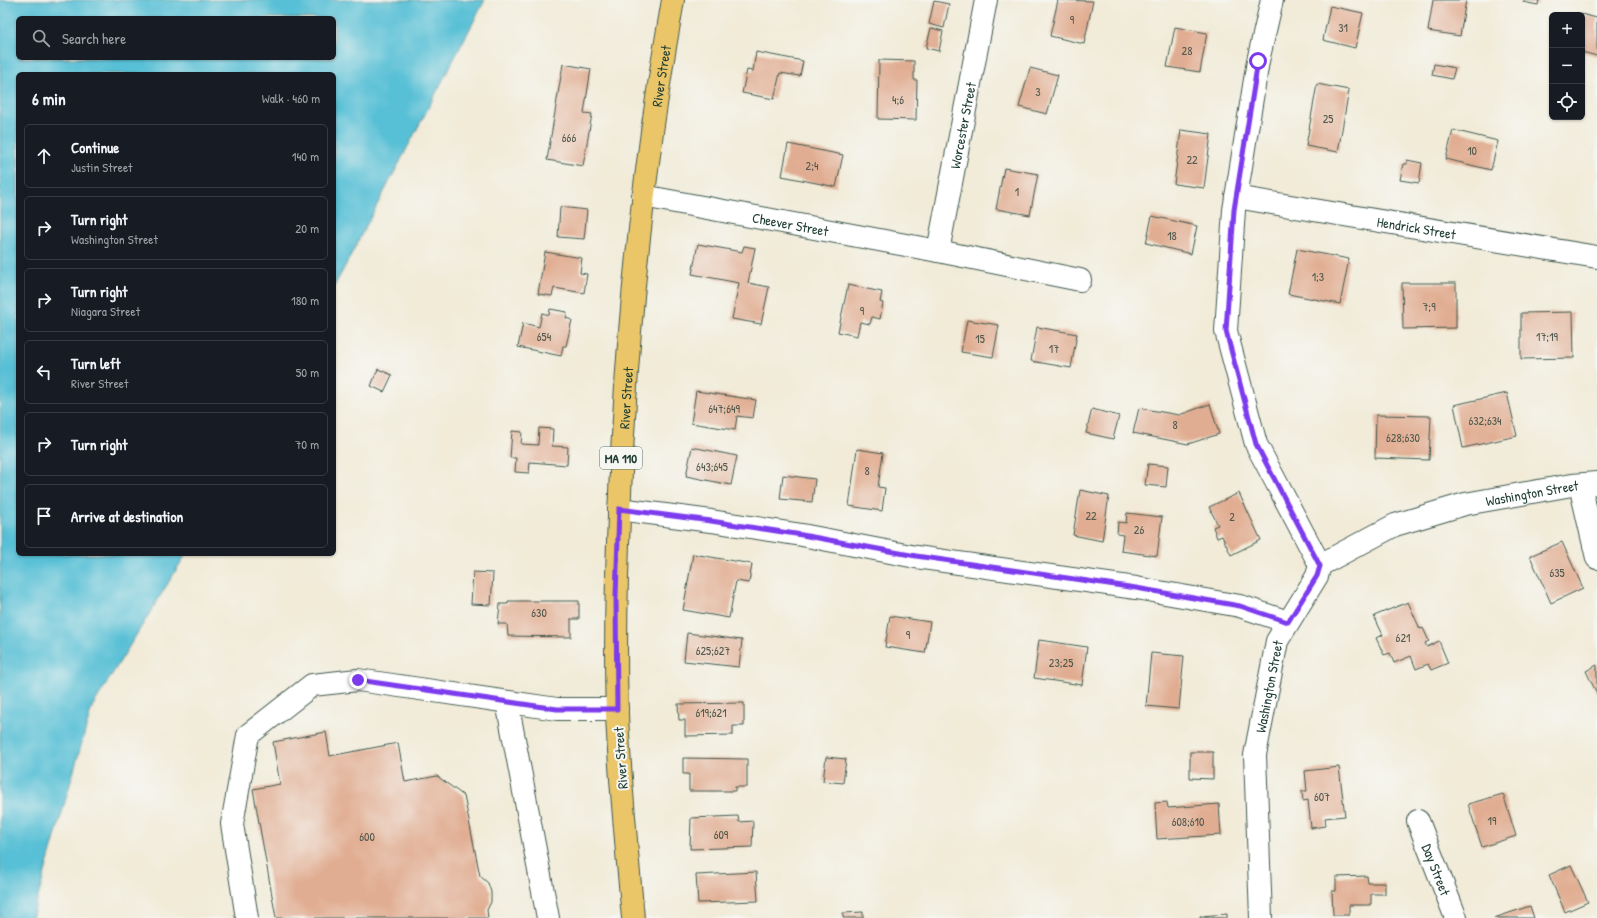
<!DOCTYPE html>
<html lang="en">
<head>
<meta charset="utf-8">
<style>
  body { margin:0; font-family:"Patrick Hand",sans-serif; background:#242831; color:#f1f3f6 }
  .controls { position:absolute; right:12px; top:12px; display:grid; overflow:hidden; border-radius:6px; box-shadow:0 1px 3px #0004 }
  .controls button { width:36px; height:36px; display:grid; place-items:center; padding:0; border:0; border-bottom:1px solid #363941; background:#171b24; color:#f1f3f6; font:20px sans-serif }
  .stop { position:absolute; width:12px; height:12px; margin:-9px; border:3px solid #7c3aed; border-radius:50%; background:#fff }
  .stop.end { background:#7c3aed; border-color:#fff; box-shadow:0 1px 4px #0008 }
  .list { margin:0; padding:0; list-style:none }
  h2 { display:flex; justify-content:space-between; align-items:center; height:52px; margin:0; padding:0 16px; font-size:17px }
  h2 small { font-size:13px; font-weight:400; color:#9ea1a6 }
  .list li { display:grid; grid-template-columns:26px 1fr auto; gap:12px; align-items:center; box-sizing:border-box; height:64px; margin:0 8px 8px; padding:0 8px; border:1px solid #363941; border-radius:6px }
  .list b { display:block; font-size:15px; white-space:nowrap }
  .list p { margin:0; font-size:13px; white-space:nowrap; color:#9ea1a6 }
  .list em { font-size:13px; font-style:normal; color:#9ea1a6 }
  .icon { flex:none; width:22px; height:22px; fill:none; stroke:currentColor; stroke-width:2; stroke-linecap:round; stroke-linejoin:round }
  .map { position:relative; flex:none; width:1597px; height:918px; overflow:hidden }
  .search { position:absolute; background:#171b24; box-shadow:0 1px 3px #0004; left:16px; top:16px; width:320px; height:44px; display:flex; align-items:center; gap:10px; box-sizing:border-box; padding:0 14px; border-radius:6px; color:#9ea1a6; font-size:15px }
  .panel { position:absolute; background:#171b24; box-shadow:0 1px 3px #0004; left:16px; top:72px; width:320px; height:484px; border-radius:6px }
  .map>svg:first-child { display:block }
  .water { fill:#59c0d6; stroke:#3c7e85; fill-rule:evenodd }
  .building { fill:#e1ad92 }
  .lines { fill:none; stroke-linecap:round; stroke-linejoin:round }
  .minor-casing { stroke:#3e574d; stroke-width:24 }
  .major-casing { stroke:#3e574d; stroke-width:24 }
  .minor { stroke:#fff; stroke-width:22 }
  .major { stroke:#ebc669; stroke-width:22 }
  .route { stroke:#7c3aed; stroke-width:5 }
  .labels { text-anchor:middle; dominant-baseline:central; stroke-width:4; stroke-linejoin:round; paint-order:stroke }
  .number-label { font-size:12px; fill:#50594c }
  .shield { fill:#f6f6f2; stroke:#60746d; stroke-width:1 }
  .shield-label { font-size:13px; font-weight:bold; fill:#1f3d34 }
  .street-label { font-size:14px; fill:#1f3d34; stroke:#f6f6f2 }
</style>
</head>
<body>
<div class="map">
<svg width="1597" height="918" viewBox="0 0 1597 918">
  <rect width="100%" height="100%" fill="#f6f6f2"/>
  <filter id="ink" filterUnits="userSpaceOnUse"><feTurbulence type="fractalNoise" baseFrequency=".025" numOctaves="2"/><feDisplacementMap in="SourceGraphic" scale="8" xChannelSelector="R" yChannelSelector="G"/><feConvolveMatrix kernelMatrix="1 2 1 2 8 2 1 2 1" color-interpolation-filters="sRGB"/></filter>
  <filter id="wash" filterUnits="userSpaceOnUse"><feTurbulence type="fractalNoise" baseFrequency=".012" numOctaves="4" result="noise"/><feDisplacementMap in="SourceGraphic" scale="16" xChannelSelector="R" yChannelSelector="G"/><feGaussianBlur stdDeviation="0.9" result="paint"/><feColorMatrix in="noise" values="0 0 0 0 0 0 0 0 0 0 0 0 0 0 0 0 0 1.4 0 .05"/><feComposite in="paint" operator="in"/></filter>
  <g filter="url(#wash)">
    <rect width="100%" height="100%" fill="#f1ebd8"/>
    <path class="water" d="M0,0H485L334,287V74H18V554H186L92,707L32,918H0ZM18,18H334V58H18Z"/>
    <g id="blocks">
      <path class="building" d="M1058,0L1093,1L1084,44L1050,36Z
        M1433,0H1466L1460,36L1428,31Z
        M1524,0H1539L1538,5L1523,2Z
        M934,1L949,4L944,28L929,24Z
        M1330,6L1363,13L1355,48L1323,40Z
        M1577,13L1597,18V56L1582,52V15H1576Z
        M1175,27L1207,33L1200,72L1167,67Z
        M931,28L943,31L939,51L926,48Z
        M756,52L803,61L800,76L780,73L774,99L742,93L747,70L753,71Z
        M879,60L914,61V80H917L916,120L878,119Z
        M563,64L591,69L584,113L592,114L583,166L547,160Z
        M1434,64L1455,68L1452,79L1432,75Z
        M1030,68L1058,75L1047,114L1019,107Z
        M1317,84L1349,90L1338,152L1306,146Z
        M1181,130L1211,134L1204,188L1174,184Z
        M1453,130L1498,141L1491,170L1446,159Z
        M788,144L843,155L836,187L782,176Z
        M1407,160L1422,163L1419,183L1400,180L1403,164H1407Z
        M1004,168L1038,174L1030,215L996,209Z
        M560,207L587,210L584,239L558,237Z
        M1152,216L1197,226L1191,254L1146,243Z
        M698,244L742,252L744,246L755,248L748,283L769,287L761,324L732,319L739,283L692,274Z
        M1297,249L1349,259L1340,304L1288,294Z
        M545,252L582,258L580,273L587,274L584,293L554,288L552,296L538,294Z
        M1402,283H1456V328L1403,329Z
        M848,285L882,292L880,302L883,303L880,319L872,317L870,324L860,322L857,336L838,332Z
        M550,309L567,312L566,318L572,320L566,346H563L561,356L518,347L523,323L539,327L542,313L549,315Z
        M1573,312L1574,358L1521,359V313Z
        M967,320L999,325L993,357L961,352Z
        M1037,327L1077,334L1071,368L1031,361Z
        M378,369L392,375L384,392L371,386Z
        M696,391L756,400L753,418L737,416L735,430L691,423Z
        M1507,393L1517,436L1463,448L1454,405Z
        M1210,404L1219,434L1188,444L1133,433L1139,408L1179,415Z
        M1092,409L1119,416L1113,439L1086,433Z
        M1376,415L1431,416L1429,460L1375,458Z
        M539,428L553,429L552,446L568,447L567,465L530,462L529,473L515,472L516,458H510L512,431L522,432L521,444L538,445Z
        M692,447L737,456L731,485L686,476Z
        M857,449L883,453L878,487L885,488L882,511L849,506Z
        M1148,464L1168,466L1166,487L1145,485Z
        M783,475L815,479L812,502L780,499Z
        M1080,490L1109,496L1102,541L1073,535Z
        M1239,493L1261,540L1231,555L1222,536L1217,538L1213,527L1218,525L1209,507Z
        M1127,513L1162,517L1157,556L1121,551L1123,535L1117,534L1118,522L1126,523Z
        M1562,542L1583,588L1551,603L1530,556Z
        M693,554L752,564L749,583L736,581L729,618L683,610Z
        M473,572L493,573L491,605L471,604Z
        M508,601H579V619H571V637L508,636L507,624H498L500,604H508Z
        M1408,602L1420,629L1423,628L1429,641L1425,643L1427,647L1439,641L1448,663L1431,670L1428,664L1416,669L1411,656L1394,663L1390,653L1384,655L1376,638L1383,635L1374,616Z
        M890,616L930,622L925,653L885,647Z
        M687,633L742,640L739,667L684,661Z
        M1039,640L1087,647L1082,685L1034,678Z
        M1151,653L1184,656L1179,709L1146,706Z
        M1597,665V694L1586,671Z
        M744,703V726H733V735L685,736V720H679L678,704Z
        M326,732L330,756L398,743L405,782L437,776L464,796L480,876L488,883L491,892V902L487,910L488,918H276L253,789L280,784L273,742Z
        M1190,752H1213V779L1190,778Z
        M826,757L846,759L843,783L823,781Z
        M683,758L747,759V787H735V791H689V774H683Z
        M1339,767L1345,816L1325,818L1326,826L1311,828L1308,800L1303,801L1302,791H1307L1305,771Z
        M1503,794L1516,836L1482,847L1468,804Z
        M1167,802L1168,808L1219,804L1221,835L1157,839L1155,803Z
        M738,816L739,822L753,821L752,847L690,849L691,818Z
        M1571,865L1588,902L1565,912L1549,875Z
        M756,872L758,901L698,903L696,875Z
        M1367,876L1368,883H1385V894H1371V905H1349V915H1333L1332,891H1336V877Z
        M1530,906L1534,918H1494Z
        M863,912V918H843V913Z
        M1227,914V918H1200V916Z"/>
    </g>
  </g>
  <g filter="url(#ink)">
    <use href="#blocks" fill-opacity="0" stroke="#3e574d" stroke-width="1"/>
    <g class="lines">
      <defs>
        <g id="minor">
          <path d="M1272,0L1258,61L1234,210L1226,331L1256,444L1320,565"/>
          <path id="s1" d="M643,196L938,251L1080,280"/>
          <path id="s2" d="M1236,197L1597,257"/>
          <path id="s3" d="M938,251L986,0"/>
          <path d="M1580,485L1597,558"/>
          <path d="M619,509L711,521L802,535L916,557L1136,588L1240,606L1288,622"/>
          <path d="M507,702L548,918"/>
          <path id="s4" d="M1418,821L1456,918"/>
          <path d="M247,918L232,824L248,735L312,685L358,680L557,709H617"/>
          <path id="s5" d="M1261,918L1255,755L1277,641L1317,576L1320,565L1395,525L1465,504L1572,485L1597,483"/>
        </g>
        <g id="major">
          <path id="s6" d="M633,918C627,851 620,782 617,715C614,616 618,517 624,418C632,278 648,139 673,0"/>
        </g>
      </defs>
      <use href="#minor" class="minor-casing"/>
      <use href="#major" class="major-casing"/>
      <use href="#minor" class="minor"/>
      <use href="#major" class="major"/>
    </g>
  </g>
  <g class="lines" filter="url(#ink)">
    <path class="route" d="M358,680L557,709H617L616,596L619,509L711,521L802,535L916,556L1136,588L1240,606L1288,622L1317,576L1320,566L1256,444L1226,331L1234,210L1258,61"/>
  </g>
  <g class="labels">
    <g class="number-label">
      <text x="1072" y="19">9</text>
      <text x="1343" y="27">31</text>
      <text x="1187" y="50">28</text>
      <text x="1038" y="91">3</text>
      <text x="898" y="99">4;6</text>
      <text x="1328" y="118">25</text>
      <text x="569" y="137">666</text>
      <text x="1472" y="150">10</text>
      <text x="1192" y="159">22</text>
      <text x="812" y="165">2;4</text>
      <text x="1017" y="191">1</text>
      <text x="1172" y="235">18</text>
      <text x="1318" y="276">1;3</text>
      <text x="1429" y="306">7;9</text>
      <text x="862" y="310">9</text>
      <text x="544" y="336">654</text>
      <text x="1547" y="336">17;19</text>
      <text x="980" y="338">15</text>
      <text x="1054" y="348">17</text>
      <text x="724" y="408">647;649</text>
      <text x="1485" y="420">632;634</text>
      <text x="1175" y="424">8</text>
      <text x="1403" y="437">628;630</text>
      <text x="712" y="466">643;645</text>
      <text x="867" y="470">8</text>
      <text x="1091" y="515">22</text>
      <text x="1232" y="516">2</text>
      <text x="1139" y="529">26</text>
      <text x="1557" y="572">635</text>
      <text x="539" y="612">630</text>
      <text x="908" y="634">9</text>
      <text x="1403" y="637">621</text>
      <text x="713" y="650">625;627</text>
      <text x="1061" y="662">23;25</text>
      <text x="711" y="712">619;621</text>
      <text x="1322" y="796">607</text>
      <text x="1492" y="820">19</text>
      <text x="1188" y="821">608;610</text>
      <text x="721" y="834">609</text>
      <text x="367" y="836">600</text>
    </g>
    <rect class="shield" x="600" y="447" width="42" height="22" rx="3"/>
    <g class="shield-label">
      <text x="621" y="458">MA 110</text>
    </g>
    <g class="street-label">
      <text stroke="none"><textPath href="#s6" startOffset="845">River Street</textPath></text>
      <text stroke="none"><textPath href="#s3" startOffset="128">Worcester Street</textPath></text>
      <text stroke="none"><textPath href="#s1" startOffset="150">Cheever Street</textPath></text>
      <text stroke="none"><textPath href="#s2" startOffset="183">Hendrick Street</textPath></text>
      <text stroke="none"><textPath href="#s6" startOffset="521">River Street</textPath></text>
      <text stroke="none"><textPath href="#s5" startOffset="593">Washington Street</textPath></text>
      <text stroke="none"><textPath href="#s5" startOffset="233">Washington Street</textPath></text>
      <text transform="translate(620 758) rotate(-94)">River Street</text>
      <text stroke="none"><textPath href="#s4" startOffset="52">Day Street</textPath></text>
    </g>
  </g>
</svg>
<div class="controls">
<button>+</button>
<button>−</button>
<button><svg class="icon" aria-label="locate" viewBox="0 0 24 24"><circle cx="12" cy="12" r="6"/><path d="M12 2v4M12 18v4M2 12h4M18 12h4"/></svg></button>
</div>
<div class="stop" style="left:1258px;top:61px"></div>
<div class="stop end" style="left:358px;top:680px"></div>
<div class="search"><svg class="icon" aria-label="search" viewBox="0 0 24 24"><circle cx="10" cy="10" r="6"/><path d="M15 15l6 6"/></svg>Search here</div>
<section class="panel">
<h2>6 min<small>Walk · 460 m</small></h2>
<ul class="list">
<li><svg class="icon" aria-label="ahead" viewBox="0 0 24 24"><path d="M12 20V5M6 11l6-6 6 6"/></svg><div><b>Continue</b><p>Justin Street</p></div><em>140 m</em></li>
<li><svg class="icon" aria-label="right" viewBox="0 0 24 24"><path d="M7 20v-9h11M14 6l5 5-5 5"/></svg><div><b>Turn right</b><p>Washington Street</p></div><em>20 m</em></li>
<li><svg class="icon" aria-label="right" viewBox="0 0 24 24"><path d="M7 20v-9h11M14 6l5 5-5 5"/></svg><div><b>Turn right</b><p>Niagara Street</p></div><em>180 m</em></li>
<li><svg class="icon" aria-label="left" viewBox="0 0 24 24"><path d="M17 20v-9H6M10 6l-5 5 5 5"/></svg><div><b>Turn left</b><p>River Street</p></div><em>50 m</em></li>
<li><svg class="icon" aria-label="right" viewBox="0 0 24 24"><path d="M7 20v-9h11M14 6l5 5-5 5"/></svg><div><b>Turn right</b></div><em>70 m</em></li>
<li><svg class="icon" aria-label="arrive" viewBox="0 0 24 24"><path d="M6 21V4h12l-3 4 3 4H6"/></svg><div><b>Arrive at destination</b></div></li>
</ul>
</section>
</div>
</body>
</html>
